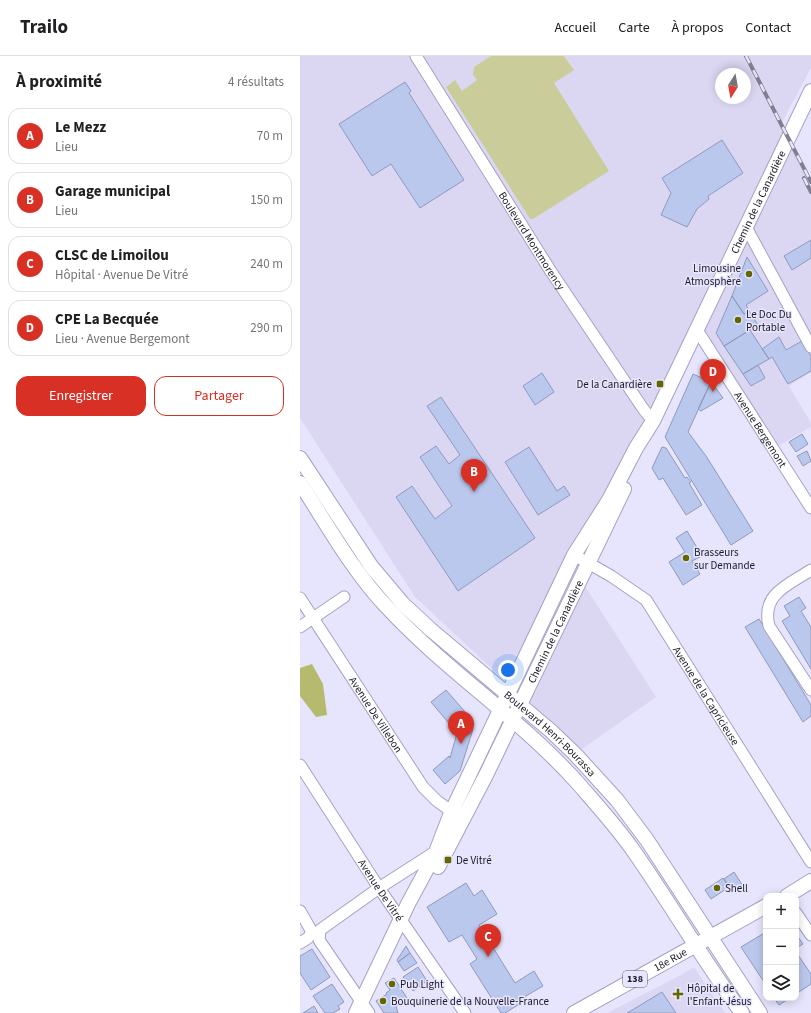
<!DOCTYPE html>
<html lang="fr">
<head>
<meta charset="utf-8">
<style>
  body { margin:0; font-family:"Source Sans 3",sans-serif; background:#f2f2f2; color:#202124 }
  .controls { position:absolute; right:12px; bottom:12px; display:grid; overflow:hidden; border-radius:8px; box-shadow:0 2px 10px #0003 }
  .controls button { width:36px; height:36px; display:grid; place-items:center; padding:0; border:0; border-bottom:1px solid #e0e0e0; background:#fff; color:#202124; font:20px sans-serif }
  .compass { position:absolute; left:415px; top:12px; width:36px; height:36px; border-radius:50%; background:#fff; box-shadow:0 2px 10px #0003; rotate:191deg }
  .you { position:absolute; left:208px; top:614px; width:14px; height:14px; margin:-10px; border:3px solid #fff; border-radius:50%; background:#1a73e8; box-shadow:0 0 0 6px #1a73e833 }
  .badge { display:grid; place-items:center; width:26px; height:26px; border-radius:50%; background:#d93025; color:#fff; font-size:13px; font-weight:700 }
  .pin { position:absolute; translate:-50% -33px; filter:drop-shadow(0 1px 2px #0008) }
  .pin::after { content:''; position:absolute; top:21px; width:14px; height:12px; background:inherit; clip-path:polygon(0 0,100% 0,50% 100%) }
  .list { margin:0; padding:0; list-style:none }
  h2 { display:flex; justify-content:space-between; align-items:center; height:52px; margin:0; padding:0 16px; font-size:17px }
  h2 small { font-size:13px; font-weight:400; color:#757577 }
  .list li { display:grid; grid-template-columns:26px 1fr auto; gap:12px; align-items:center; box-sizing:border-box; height:56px; margin:0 8px 8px; padding:0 8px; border:1px solid #e0e0e0; border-radius:12px }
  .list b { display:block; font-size:15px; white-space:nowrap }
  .list p { margin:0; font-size:13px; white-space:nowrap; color:#757577 }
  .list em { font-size:13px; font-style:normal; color:#757577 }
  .actions { display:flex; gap:8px; padding:12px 16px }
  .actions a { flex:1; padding:9px 0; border:1px solid #d93025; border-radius:12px; text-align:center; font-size:14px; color:#d93025 }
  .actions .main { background:#d93025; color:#fff }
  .icon { flex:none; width:22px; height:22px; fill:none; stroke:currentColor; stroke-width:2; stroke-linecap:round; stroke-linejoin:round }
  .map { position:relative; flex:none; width:511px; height:957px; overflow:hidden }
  header { display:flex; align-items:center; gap:24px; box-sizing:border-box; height:56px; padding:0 20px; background:#fff; border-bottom:1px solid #e0e0e0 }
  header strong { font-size:19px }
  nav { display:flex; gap:22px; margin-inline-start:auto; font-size:14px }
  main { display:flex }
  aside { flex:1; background:#fff }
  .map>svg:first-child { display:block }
  .built { fill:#dbd7f3; fill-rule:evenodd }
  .green { fill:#cacd9a }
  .forest { fill:#b6ba6f }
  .building { fill:#bbc8ed; stroke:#8e9abd }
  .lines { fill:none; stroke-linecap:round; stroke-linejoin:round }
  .minor-casing { stroke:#a5a1c6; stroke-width:13 }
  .major-casing { stroke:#a5a1c6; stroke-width:16 }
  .minor { stroke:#fff; stroke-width:11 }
  .major { stroke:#fff; stroke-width:14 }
  .rail-casing { stroke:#817f92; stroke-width:4 }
  .rail { stroke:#e7e5fd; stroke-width:2.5; stroke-dasharray:8; stroke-linecap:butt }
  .poi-dot { fill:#646600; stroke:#e7e5fd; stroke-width:1.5 }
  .labels { text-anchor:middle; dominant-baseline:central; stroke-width:3; stroke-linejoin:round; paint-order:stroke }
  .shield { fill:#e7e5fd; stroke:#585667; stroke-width:1 }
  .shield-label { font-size:10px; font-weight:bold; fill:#1b1927 }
  .street-label { font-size:11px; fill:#1b1927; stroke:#e7e5fd }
  .poi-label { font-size:11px; fill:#1b1927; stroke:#e7e5fd; text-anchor:start }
</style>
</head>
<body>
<header>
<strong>Trailo</strong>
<nav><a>Accueil</a><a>Carte</a><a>À propos</a><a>Contact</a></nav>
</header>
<main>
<aside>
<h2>À proximité<small>4 résultats</small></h2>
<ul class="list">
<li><span class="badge">A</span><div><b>Le Mezz</b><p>Lieu</p></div><em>70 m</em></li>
<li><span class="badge">B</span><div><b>Garage municipal</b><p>Lieu</p></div><em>150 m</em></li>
<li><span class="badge">C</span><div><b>CLSC de Limoilou</b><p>Hôpital · Avenue De Vitré</p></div><em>240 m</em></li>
<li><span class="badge">D</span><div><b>CPE La Becquée</b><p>Lieu · Avenue Bergemont</p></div><em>290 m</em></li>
</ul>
<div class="actions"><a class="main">Enregistrer</a><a>Partager</a></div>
</aside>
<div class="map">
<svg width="511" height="957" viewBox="0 0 511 957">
  <rect width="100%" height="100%" fill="#e7e5fd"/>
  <path class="built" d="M0,0H511V12L480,70L511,130V316L489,330L511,367V371L473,393L397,275L274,499L203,623L115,541L0,362ZM421,18H445V42H421Z
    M281,524L356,641L275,698L220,648Z
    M394,911L425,957H307L381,919Z"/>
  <path class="green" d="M191,0H264L274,14L254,27L309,115L233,163H230L146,31L155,24L162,35L177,24L173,19L174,11Z"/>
  <path class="forest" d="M12,608L23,628L27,659L16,661L0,640V612Z"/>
  <path class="building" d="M105,26L111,35L109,37L164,124L120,152L91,108L72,120L39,68Z
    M422,84L443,117L408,140L409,143L397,153L387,171L361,159L371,137L362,122Z
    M511,184V202L492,214L484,200Z
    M447,201L468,235L446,249L449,255L444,258L432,240Z
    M432,240L444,258L449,255L458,269L424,290L416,277Z
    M450,274L469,303L443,318L424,290Z
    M479,281L486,294L502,285L511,300V315L488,328L472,301L469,303L462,293Z
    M458,309L465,322L451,330L443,318Z
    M242,317L254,336L235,349L223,330Z
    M393,318L411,326L388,376L406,400L453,475L431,489L365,381Z
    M410,328L415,331L423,342L401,355L398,353Z
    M141,341L235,482L158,535L96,441L112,430L135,463L152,450L120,401L136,390L149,408L160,399L127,350Z
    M502,378L508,388L496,396L489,386Z
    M229,391L257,435L264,430L270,439L238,459L205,406Z
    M362,391L366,392L385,422L387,421L391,426L389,427L402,449L386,459L363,422L359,424L352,412Z
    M507,395L511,405L503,410L497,400Z
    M387,475L402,500L392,505L400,518L383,529L369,506L385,496L376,482Z
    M499,541L506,552L501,555L511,571V613L482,565L490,560L484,550Z
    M459,563L511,649V660L503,666L445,571Z
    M146,634L173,665L171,673H173L160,715L145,728L133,714L149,700L150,702L157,677L131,646Z
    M434,816L443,830L434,835H432L424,823Z
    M423,822L429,831L411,843L405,834Z
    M166,827L174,840L182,834L197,858L179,869L215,927L234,915L243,930L219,944L221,947L205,957H201L170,908L177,903L162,879L149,886L127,851Z
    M466,876V929L441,891Z
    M496,878L503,888L496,892Z
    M106,890L110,897L98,906L97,904Z
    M12,893L30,921L11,934L0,917V900Z
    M496,896L511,918V928L496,938Z
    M110,897L117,907L104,915L98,906Z
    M118,911L127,925L113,935L103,921Z
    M94,922L107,942L96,950L98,957H84L76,945L87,938L86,937L90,934L85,927Z
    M32,928L44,946L38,950L40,953L33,957H25L13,940Z
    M362,936L376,957H327L334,953Z
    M474,942H490L479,949Z
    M14,950L18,957H3Z"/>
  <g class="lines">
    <defs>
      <g id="minor">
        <path id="s1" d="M116,0L250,214L344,354L353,365"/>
        <path d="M446,171L511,291"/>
        <path id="s2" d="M397,274L511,452"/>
        <path id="s3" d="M274,499L311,520L346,544L511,806"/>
        <path d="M511,514C488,529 461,538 469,570L511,634"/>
        <path id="s4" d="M0,542L123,731L137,745L158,760"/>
        <path d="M0,571L44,541"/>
        <path id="s5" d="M0,709L79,832L165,957"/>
        <path d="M0,855L12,876L8,882L0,887"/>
        <path d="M496,857L511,879"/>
        <path d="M69,957L19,884L20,874L79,832L135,796"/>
      </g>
      <g id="major">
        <path id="s6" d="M0,402L71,510L103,548L130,573L251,675L275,698L317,744L347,784L460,957"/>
        <path d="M0,427C27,468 52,514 86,550C144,613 218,661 276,725C296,748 318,772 335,797C372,850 404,906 442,957"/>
        <path id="s7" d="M138,811L186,719L324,433"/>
        <path d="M487,840L511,825"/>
        <path id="s8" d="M56,957L108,848L136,796L151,757L274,499L309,444L336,392L353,365L511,35"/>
        <path id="s9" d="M274,957L466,850"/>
      </g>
    </defs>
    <use href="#minor" class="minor-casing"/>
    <use href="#major" class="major-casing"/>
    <use href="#minor" class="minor"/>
    <use href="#major" class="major"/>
    <defs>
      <path id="rail" d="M446,0L511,126
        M504,122L511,136"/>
    </defs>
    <use href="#rail" class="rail-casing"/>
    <use href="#rail" class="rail"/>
  </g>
  <g class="poi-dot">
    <circle cx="449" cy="218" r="4"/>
    <circle cx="438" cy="264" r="4"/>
    <rect x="356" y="324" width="8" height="8" rx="2"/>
    <circle cx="386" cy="502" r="4"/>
    <rect x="144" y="800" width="8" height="8" rx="2"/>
    <circle cx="417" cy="832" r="4"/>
    <circle cx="92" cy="928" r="4"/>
    <path d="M376 932h4v4h4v4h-4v4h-4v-4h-4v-4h4z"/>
    <circle cx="83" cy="945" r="4"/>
  </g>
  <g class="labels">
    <rect class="shield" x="323" y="915" width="24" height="16" rx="3"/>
    <g class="shield-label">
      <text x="335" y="923">138</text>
    </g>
    <g class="street-label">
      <text stroke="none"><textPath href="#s8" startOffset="906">Chemin de la Canardière</textPath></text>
      <text stroke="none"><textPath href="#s1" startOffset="218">Boulevard Montmorency</textPath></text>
      <text stroke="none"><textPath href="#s2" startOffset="118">Avenue Bergemont</textPath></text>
      <text stroke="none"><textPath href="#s7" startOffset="263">Chemin de la Canardière</textPath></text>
      <text stroke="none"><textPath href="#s3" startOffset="198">Avenue de la Capricieuse</textPath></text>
      <text stroke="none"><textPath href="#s4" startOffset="139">Avenue De Villebon</textPath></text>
      <text stroke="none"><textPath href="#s6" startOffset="375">Boulevard Henri-Bourassa</textPath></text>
      <text stroke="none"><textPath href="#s5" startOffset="149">Avenue De Vitré</textPath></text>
      <text stroke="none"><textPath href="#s9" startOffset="110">18e Rue</textPath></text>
    </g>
    <g class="poi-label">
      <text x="441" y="212" text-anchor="end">Limousine<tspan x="441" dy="13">Atmosphère</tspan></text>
      <text x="446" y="258">Le Doc Du<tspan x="446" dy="13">Portable</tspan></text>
      <text x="352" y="328" text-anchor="end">De la Canardière</text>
      <text x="394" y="496">Brasseurs<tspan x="394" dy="13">sur Demande</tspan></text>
      <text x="156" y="804">De Vitré</text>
      <text x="425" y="832">Shell</text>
      <text x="100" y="928">Pub Light</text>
      <text x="387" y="932">Hôpital de<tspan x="387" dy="13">l'Enfant-Jésus</tspan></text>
      <text x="91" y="945">Bouquinerie de la Nouvelle-France</text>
    </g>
  </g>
</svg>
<div class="controls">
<button>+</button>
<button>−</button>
<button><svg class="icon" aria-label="layers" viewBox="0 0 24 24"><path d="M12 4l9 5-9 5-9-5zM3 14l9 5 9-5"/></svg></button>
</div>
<svg class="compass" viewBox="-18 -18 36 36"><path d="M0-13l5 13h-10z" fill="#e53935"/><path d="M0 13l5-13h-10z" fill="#757577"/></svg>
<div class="you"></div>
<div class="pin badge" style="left:161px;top:688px">A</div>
<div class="pin badge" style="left:174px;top:436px">B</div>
<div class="pin badge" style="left:188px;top:901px">C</div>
<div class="pin badge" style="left:413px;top:336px">D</div>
</div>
</main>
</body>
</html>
